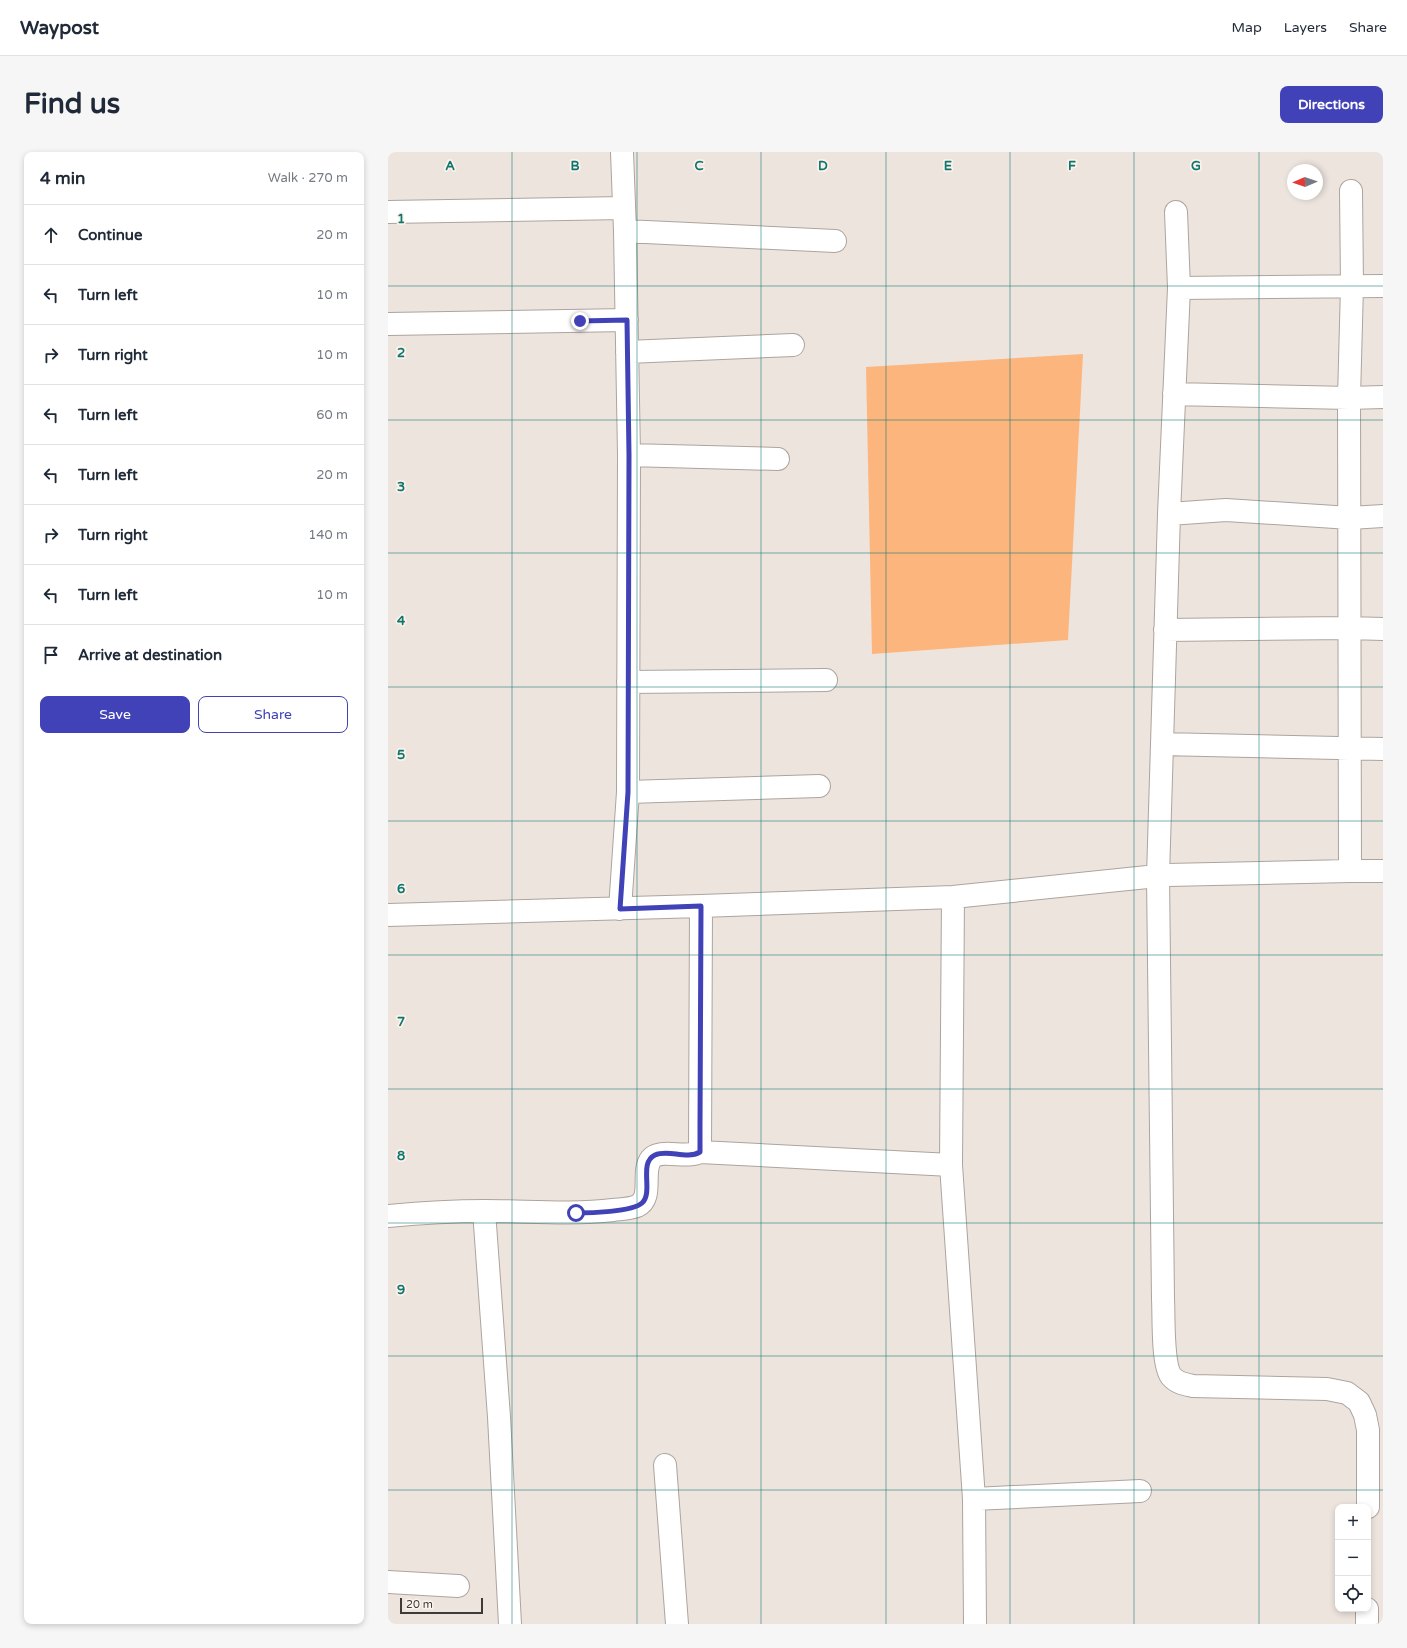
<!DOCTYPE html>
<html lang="en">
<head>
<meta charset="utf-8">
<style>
  body { margin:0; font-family:"Varela Round",sans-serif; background:#f6f6f7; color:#1f2937 }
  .controls { position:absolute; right:12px; bottom:12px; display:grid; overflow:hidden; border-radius:8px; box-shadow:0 2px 6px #0003 }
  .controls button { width:36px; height:36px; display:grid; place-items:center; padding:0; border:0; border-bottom:1px solid #e0e1e3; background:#fff; color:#1f2937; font:20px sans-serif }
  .compass { position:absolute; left:899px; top:12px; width:36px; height:36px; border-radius:50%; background:#fff; box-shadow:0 2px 6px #0003; rotate:268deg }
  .scale { position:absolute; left:12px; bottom:10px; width:83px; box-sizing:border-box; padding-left:4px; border:2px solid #3d3a37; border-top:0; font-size:11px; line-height:14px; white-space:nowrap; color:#3d3a37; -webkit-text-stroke:3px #fbf2eb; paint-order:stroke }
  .stop { position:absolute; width:12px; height:12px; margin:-9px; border:3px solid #4142b7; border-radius:50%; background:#fff }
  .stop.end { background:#4142b7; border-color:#fff; box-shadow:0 1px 4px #0008 }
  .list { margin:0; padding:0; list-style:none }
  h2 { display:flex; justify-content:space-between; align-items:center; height:52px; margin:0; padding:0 16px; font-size:17px }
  h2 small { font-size:13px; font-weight:400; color:#747a83 }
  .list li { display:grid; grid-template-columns:26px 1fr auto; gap:12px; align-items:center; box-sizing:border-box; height:60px; padding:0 16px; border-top:1px solid #e0e1e3 }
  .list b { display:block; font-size:15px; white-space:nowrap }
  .list em { font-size:13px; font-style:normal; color:#747a83 }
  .actions { display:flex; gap:8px; padding:12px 16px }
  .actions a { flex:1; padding:9px 0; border:1px solid #4142b7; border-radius:8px; text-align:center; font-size:14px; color:#4142b7 }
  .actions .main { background:#4142b7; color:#fff }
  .icon { flex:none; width:22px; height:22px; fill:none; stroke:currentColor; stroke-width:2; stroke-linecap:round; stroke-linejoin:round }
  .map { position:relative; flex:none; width:995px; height:1472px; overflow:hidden; border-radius:8px }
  header { display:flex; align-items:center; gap:24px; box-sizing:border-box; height:56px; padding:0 20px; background:#fff; border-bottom:1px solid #e0e1e3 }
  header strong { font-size:19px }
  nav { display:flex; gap:22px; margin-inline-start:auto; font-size:14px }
  .intro { display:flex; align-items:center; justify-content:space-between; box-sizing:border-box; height:96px; padding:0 24px }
  h1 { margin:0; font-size:28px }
  .button { padding:10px 18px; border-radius:8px; background:#4142b7; color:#fff; font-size:14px; font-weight:700 }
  main { display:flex; gap:24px; padding:0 24px }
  aside { flex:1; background:#fff; border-radius:8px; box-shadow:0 2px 6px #0003 }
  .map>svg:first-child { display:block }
  .green { fill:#fdb57e }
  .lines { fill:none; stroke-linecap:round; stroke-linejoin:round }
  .minor-casing { stroke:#ada49e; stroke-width:24 }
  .minor { stroke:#fff; stroke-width:22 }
  .route { stroke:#4142b7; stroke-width:5 }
  .grid { fill:none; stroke:#0f766e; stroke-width:1; stroke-opacity:0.55 }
  .grid-label { font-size:13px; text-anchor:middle; font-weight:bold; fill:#0f766e; stroke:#fbf2eb; stroke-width:3.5; stroke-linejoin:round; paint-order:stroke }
</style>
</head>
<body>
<header>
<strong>Waypost</strong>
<nav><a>Map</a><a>Layers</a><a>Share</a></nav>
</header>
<div class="intro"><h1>Find us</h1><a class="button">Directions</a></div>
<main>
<aside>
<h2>4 min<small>Walk · 270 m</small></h2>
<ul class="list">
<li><svg class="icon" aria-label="ahead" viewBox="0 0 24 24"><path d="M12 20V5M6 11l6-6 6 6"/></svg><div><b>Continue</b></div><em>20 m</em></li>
<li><svg class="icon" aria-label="left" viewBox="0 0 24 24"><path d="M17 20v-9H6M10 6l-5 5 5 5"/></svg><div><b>Turn left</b></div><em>10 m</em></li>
<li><svg class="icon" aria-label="right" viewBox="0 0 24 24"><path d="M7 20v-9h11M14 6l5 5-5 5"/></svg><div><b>Turn right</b></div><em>10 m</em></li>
<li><svg class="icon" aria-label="left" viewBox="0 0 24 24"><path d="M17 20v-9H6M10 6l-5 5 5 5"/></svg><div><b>Turn left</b></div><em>60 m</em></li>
<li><svg class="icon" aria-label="left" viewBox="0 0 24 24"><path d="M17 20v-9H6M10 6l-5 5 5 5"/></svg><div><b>Turn left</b></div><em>20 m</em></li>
<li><svg class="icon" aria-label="right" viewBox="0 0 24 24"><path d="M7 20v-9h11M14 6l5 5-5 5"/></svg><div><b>Turn right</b></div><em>140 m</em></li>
<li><svg class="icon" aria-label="left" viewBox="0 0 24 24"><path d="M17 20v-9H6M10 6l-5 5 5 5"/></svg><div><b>Turn left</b></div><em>10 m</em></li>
<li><svg class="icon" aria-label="arrive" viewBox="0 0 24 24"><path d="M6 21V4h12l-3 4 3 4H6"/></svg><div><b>Arrive at destination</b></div></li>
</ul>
<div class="actions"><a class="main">Save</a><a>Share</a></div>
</aside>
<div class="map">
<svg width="995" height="1472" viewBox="0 0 995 1472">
  <rect width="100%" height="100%" fill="#ede4de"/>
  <path class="green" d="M695,202L680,488L484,502L478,215Z"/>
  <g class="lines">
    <defs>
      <path id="minor" d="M0,60L236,56
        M788,60L791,136L781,362L770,724L775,1147C776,1164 774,1211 783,1224C789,1231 796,1232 805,1234L939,1237L959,1241L971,1250L977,1263L980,1278V1355
        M237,79L447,89
        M791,136L995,134
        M0,172L239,168
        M239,200L405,193
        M786,242L961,246L995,245
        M241,303L390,307
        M781,362L838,358L962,366L995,364
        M777,478L961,476L995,477
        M240,530L438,528
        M774,592L995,597
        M240,640L431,634
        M962,719L961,246L964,134L963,39
        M565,745L563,1013L586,1347L587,1472
        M232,757L240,640L241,303L237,79L234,0
        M0,763L313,754L565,745L779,723L962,719H995
        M312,1000L563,1013
        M96,1059L111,1265L122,1472
        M0,1064C32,1061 65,1059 97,1059C140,1059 183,1063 225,1058C233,1057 242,1057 249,1054C266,1046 253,1020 263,1007C271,996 299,1007 312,1000L313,754
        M277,1313L289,1472
        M586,1347L752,1339
        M0,1430L70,1434
        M979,1472V1457"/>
    </defs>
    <use href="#minor" class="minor-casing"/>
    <use href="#minor" class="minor"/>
  </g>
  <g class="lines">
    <path class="route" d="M188,1061C201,1061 244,1060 254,1051C266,1040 250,1011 267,1003C281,997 298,1008 312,1000V977L313,754L232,757L240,640L241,303L239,168L192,169"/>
  </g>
  <path class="grid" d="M124,0V1472M249,0V1472M373,0V1472M498,0V1472M622,0V1472M746,0V1472M871,0V1472M0,134H995M0,268H995M0,401H995M0,535H995M0,669H995M0,803H995M0,937H995M0,1071H995M0,1204H995M0,1338H995"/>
  <g class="grid-label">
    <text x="62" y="18">A</text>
    <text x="187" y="18">B</text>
    <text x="311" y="18">C</text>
    <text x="435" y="18">D</text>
    <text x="560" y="18">E</text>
    <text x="684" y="18">F</text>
    <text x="808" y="18">G</text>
    <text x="13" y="71">1</text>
    <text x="13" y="205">2</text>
    <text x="13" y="339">3</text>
    <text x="13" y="473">4</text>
    <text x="13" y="607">5</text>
    <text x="13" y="741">6</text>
    <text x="13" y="874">7</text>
    <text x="13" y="1008">8</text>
    <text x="13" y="1142">9</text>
  </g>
</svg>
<div class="controls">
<button>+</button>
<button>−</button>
<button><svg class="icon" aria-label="locate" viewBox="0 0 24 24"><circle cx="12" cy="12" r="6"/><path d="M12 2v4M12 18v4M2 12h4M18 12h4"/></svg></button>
</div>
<svg class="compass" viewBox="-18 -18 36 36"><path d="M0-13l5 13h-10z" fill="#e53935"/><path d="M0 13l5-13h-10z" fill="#747a83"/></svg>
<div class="scale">20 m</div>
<div class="stop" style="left:188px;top:1061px"></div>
<div class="stop end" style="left:192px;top:169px"></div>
</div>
</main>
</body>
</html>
